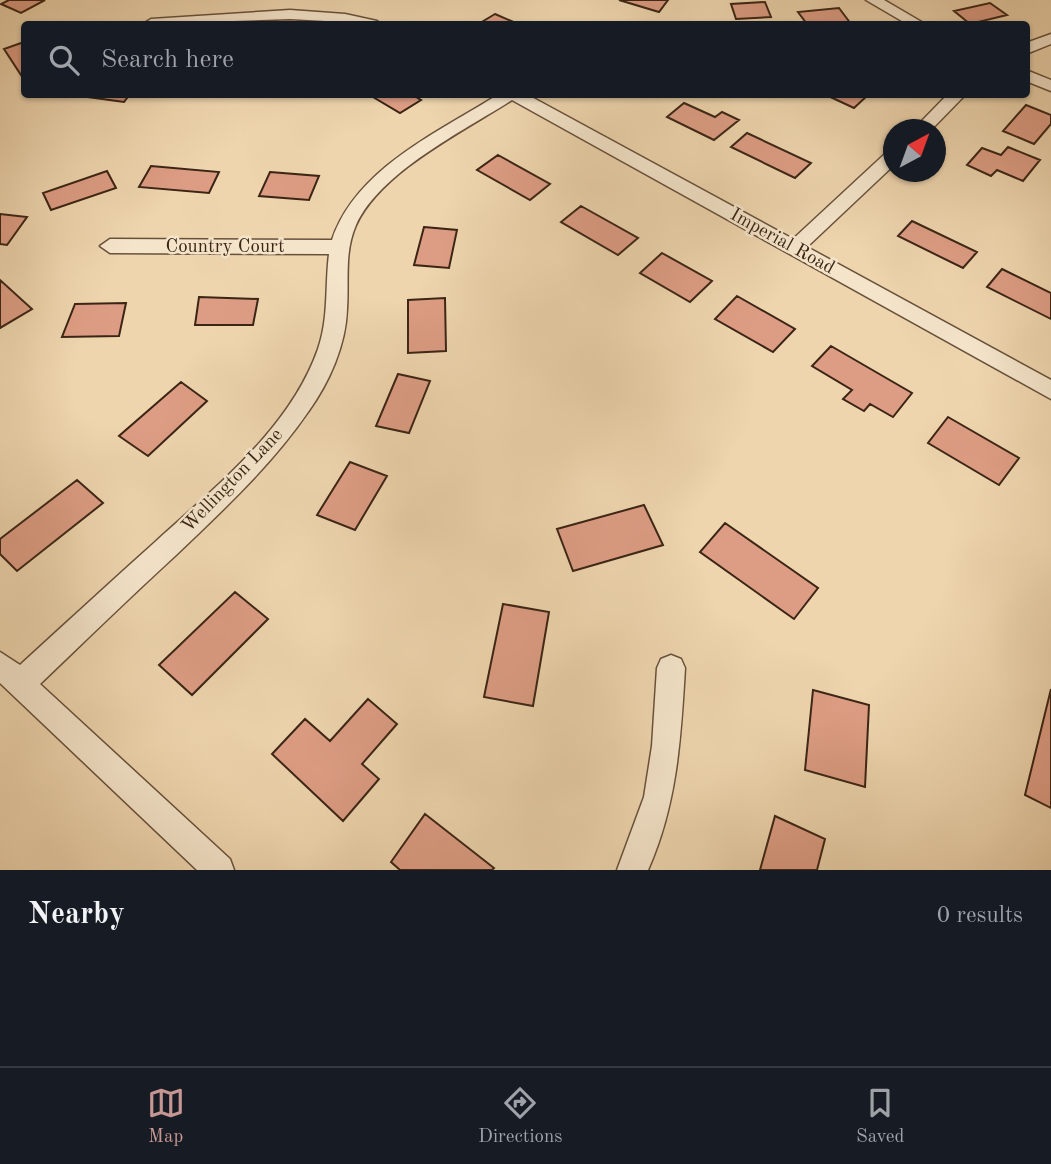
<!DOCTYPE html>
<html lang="en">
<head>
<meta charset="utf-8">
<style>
  body { margin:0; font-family:"Old Standard TT",serif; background:#242831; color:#f1f3f6 }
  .compass { position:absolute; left:883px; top:119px; width:63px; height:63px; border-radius:50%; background:#171b24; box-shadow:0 2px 5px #0004; rotate:41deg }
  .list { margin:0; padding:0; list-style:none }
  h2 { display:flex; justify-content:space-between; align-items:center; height:91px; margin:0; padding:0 28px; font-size:30px }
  h2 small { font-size:23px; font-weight:400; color:#9ea1a6 }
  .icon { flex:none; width:38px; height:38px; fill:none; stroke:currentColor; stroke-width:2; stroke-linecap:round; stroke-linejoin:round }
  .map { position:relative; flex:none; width:1051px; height:870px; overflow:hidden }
  .search { position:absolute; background:#171b24; box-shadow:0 2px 5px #0004; left:21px; right:21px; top:21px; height:77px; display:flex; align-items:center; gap:18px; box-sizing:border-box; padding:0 24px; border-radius:7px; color:#9ea1a6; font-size:26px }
  .sheet { height:196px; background:#171b24 }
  nav { display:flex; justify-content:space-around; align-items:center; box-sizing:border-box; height:98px; border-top:2px solid #363941; background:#171b24; font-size:19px; color:#9ea1a6 }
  nav a { display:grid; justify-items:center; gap:4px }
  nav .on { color:#c59692 }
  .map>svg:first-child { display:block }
  .building { fill:#dd9d84; stroke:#3b2515; stroke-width:2 }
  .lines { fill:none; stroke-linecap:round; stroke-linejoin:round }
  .street-casing { stroke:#68513b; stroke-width:3 }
  .street { fill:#f4e4ca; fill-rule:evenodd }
  .labels { text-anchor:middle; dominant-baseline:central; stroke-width:5; stroke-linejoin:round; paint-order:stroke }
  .street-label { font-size:19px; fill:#3b2515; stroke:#f4e4ca }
</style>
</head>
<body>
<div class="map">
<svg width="1051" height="870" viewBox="0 0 1051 870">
  <rect width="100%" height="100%" fill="#eed5ae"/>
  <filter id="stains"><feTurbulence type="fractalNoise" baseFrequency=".00286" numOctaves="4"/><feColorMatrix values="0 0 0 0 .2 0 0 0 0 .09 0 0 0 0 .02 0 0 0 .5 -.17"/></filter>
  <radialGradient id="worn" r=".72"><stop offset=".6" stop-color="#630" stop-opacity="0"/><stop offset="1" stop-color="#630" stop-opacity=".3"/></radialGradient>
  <path class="building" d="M9,0H45L21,13L1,4Z
    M619,0H668L659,12Z
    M765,2L771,17L736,19L731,4Z
    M990,3L1007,15L970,24L954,11Z
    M839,8L851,24H807L798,12Z
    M495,14L518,24L480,23Z
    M24,42V73L21,75L4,49Z
    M65,94H130L124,102Z
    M368,94H411L421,100L400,113Z
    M824,94H869L854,108Z
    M684,103L715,117L722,112L739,120L714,140L667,117Z
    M1026,105L1051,115V124L1034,144L1003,131Z
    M747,133L811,163L795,178L731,147Z
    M1008,147L1040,160L1023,181L997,170L991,176L967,165L982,148L1001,155Z
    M498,155L550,184L530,200L477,170Z
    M151,166L219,172L209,193L139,187Z
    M107,171L116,188L51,210L43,193Z
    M270,172L319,176L309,200L259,196Z
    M581,206L638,238L618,255L561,222Z
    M0,214L27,217L7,245L0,244Z
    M912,221L977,252L963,268L898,236Z
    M424,227L457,230L449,268L414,265Z
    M662,253L712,281L690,302L640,273Z
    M1002,269L1051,293V319L987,287Z
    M0,280L32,309L0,328Z
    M737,296L795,329L773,352L715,319Z
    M199,297L258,299L253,325H195Z
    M445,298L446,351L408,353V300Z
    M126,303L119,336L62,337L75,304Z
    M831,346L912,393L893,417L870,404L864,411L843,399L852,390L812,366Z
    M398,374L430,381L409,433L376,426Z
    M181,382L207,401L148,456L119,436Z
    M948,417L1019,458L999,485L928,443Z
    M350,462L387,476L355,530L317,515Z
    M77,480L103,503L17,571L0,554V539Z
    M644,505L663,545L573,571L557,529Z
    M725,523L818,588L794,619L700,552Z
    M235,592L268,619L192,695L159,665Z
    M503,604L549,612L533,706L484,697Z
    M1051,689V808L1025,795Z
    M813,690L869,705L865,787L805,770Z
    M368,699L397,724L362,764L379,779L343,821L272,754L305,719L330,741Z
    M425,814L494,868L492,870H400L391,862Z
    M775,816L825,839L817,870H760Z"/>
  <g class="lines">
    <defs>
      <path id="street" d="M866,0H884L925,24H907Z
        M290,10L345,14L377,21L380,24L290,19L143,24L151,19Z
        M1051,34V44L1026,54V43Z
        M1026,70L1051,80V91L1026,81Z
        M499,94H526L793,239L888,151L894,150V165L807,247L1051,380V399L512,100C464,131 381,171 356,225C344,252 349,280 347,309C346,345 329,383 308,412C271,466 222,511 175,556C129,598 85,641 40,684L230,859L234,870H197L0,683V652L20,665C65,624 109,583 154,543C215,487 290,429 318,349C329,317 325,286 329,254L110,253L100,246L110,239L332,240C356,168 439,132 499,94Z
        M948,94H966L931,130H913Z
        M671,655L681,659L685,668C681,738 677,805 648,870H617L644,797L652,746L657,668L661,659Z"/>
    </defs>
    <use href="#street" class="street-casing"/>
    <use href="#street" class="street"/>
  </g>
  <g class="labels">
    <g class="street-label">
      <text transform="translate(782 242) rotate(29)">Imperial Road</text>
      <text x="225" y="247">Country Court</text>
      <text transform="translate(233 481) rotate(-46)">Wellington Lane</text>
    </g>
  </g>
  <rect width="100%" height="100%" filter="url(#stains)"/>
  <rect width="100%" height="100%" fill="url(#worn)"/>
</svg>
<svg class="compass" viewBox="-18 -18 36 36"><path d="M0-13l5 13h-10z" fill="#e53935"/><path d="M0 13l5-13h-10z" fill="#9ea1a6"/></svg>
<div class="search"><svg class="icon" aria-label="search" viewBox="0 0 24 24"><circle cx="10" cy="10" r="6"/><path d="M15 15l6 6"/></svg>Search here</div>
</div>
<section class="sheet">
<h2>Nearby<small>0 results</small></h2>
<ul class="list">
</ul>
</section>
<nav>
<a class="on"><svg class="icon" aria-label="map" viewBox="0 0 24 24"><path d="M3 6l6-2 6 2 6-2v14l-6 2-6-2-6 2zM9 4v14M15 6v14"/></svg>Map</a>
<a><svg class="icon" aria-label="directions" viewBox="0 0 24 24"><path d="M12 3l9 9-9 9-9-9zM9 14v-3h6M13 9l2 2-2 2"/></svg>Directions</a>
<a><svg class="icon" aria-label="saved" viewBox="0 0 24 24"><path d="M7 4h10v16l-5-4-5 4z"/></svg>Saved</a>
</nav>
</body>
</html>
